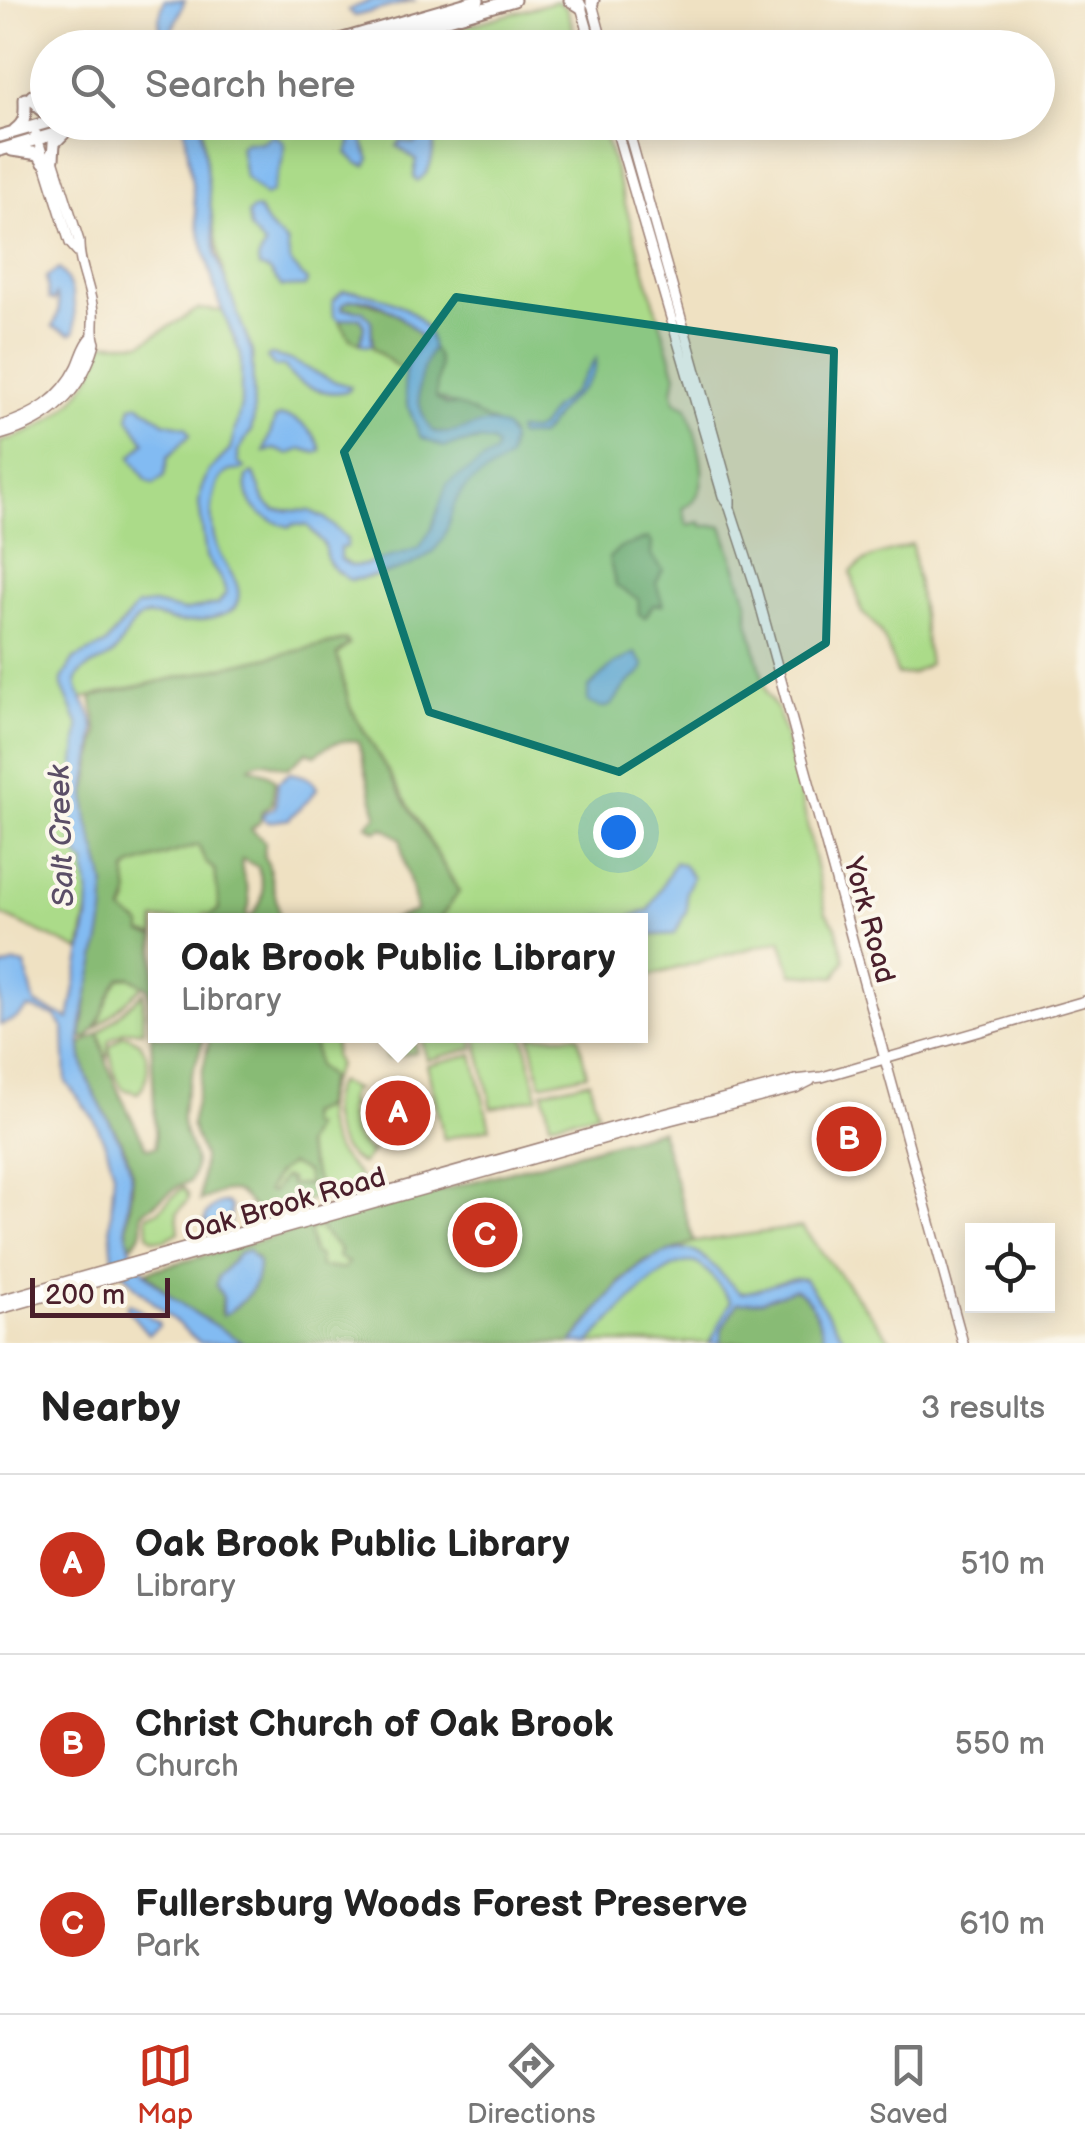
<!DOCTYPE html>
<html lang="en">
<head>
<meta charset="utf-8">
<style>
  body { margin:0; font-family:"Balsamiq Sans",sans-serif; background:#f2f2f2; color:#222 }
  .controls { position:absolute; right:30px; bottom:30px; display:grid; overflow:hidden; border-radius:0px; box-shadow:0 5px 25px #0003 }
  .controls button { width:90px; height:90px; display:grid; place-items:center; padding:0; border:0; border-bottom:2px solid #e0e0e0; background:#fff; color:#222; font:50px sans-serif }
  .scale { position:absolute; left:30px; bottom:25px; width:140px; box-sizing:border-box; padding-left:10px; border:5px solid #4a1f2b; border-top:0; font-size:28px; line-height:35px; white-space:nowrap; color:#4a1f2b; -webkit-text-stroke:8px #fbf7ec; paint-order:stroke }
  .you { position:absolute; left:618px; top:832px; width:35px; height:35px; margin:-25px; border:8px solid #fff; border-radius:50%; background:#1a73e8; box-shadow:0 0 0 15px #1a73e833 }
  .badge { display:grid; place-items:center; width:65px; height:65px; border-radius:50%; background:#c8321e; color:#fff; font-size:32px; font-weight:700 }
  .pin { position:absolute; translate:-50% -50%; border:5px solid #fff; box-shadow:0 2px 10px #0006 }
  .popup { position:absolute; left:148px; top:913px; width:500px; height:130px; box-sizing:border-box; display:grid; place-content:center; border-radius:0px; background:#fff; filter:drop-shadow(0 2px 8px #0005); font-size:32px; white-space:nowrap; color:#767676 }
  .popup b { font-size:38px; color:#222 }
  .popup::after { content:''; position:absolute; left:50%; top:100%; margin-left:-20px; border:20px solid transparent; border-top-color:#fff }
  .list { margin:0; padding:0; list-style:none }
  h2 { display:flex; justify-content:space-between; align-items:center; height:130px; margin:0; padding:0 40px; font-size:42px }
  h2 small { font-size:32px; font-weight:400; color:#767676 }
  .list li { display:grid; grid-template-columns:65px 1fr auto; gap:30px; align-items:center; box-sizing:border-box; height:180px; padding:0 40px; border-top:2px solid #e0e0e0 }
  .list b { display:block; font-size:38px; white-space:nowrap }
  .list p { margin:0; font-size:32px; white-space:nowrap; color:#767676 }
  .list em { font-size:32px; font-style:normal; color:#767676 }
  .icon { flex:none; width:55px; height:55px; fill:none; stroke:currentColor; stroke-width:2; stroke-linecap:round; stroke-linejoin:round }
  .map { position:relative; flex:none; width:1085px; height:1343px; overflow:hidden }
  .search { position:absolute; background:#fff; box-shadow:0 5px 25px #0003; left:30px; right:30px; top:30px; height:110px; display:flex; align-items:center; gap:25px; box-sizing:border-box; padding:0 35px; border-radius:55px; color:#767676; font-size:38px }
  .sheet { height:670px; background:#fff }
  nav { display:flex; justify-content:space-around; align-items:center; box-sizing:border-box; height:140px; border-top:2px solid #e0e0e0; background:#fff; font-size:28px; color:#767676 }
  nav a { display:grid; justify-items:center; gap:5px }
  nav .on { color:#c8321e }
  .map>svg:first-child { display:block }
  .green { fill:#abdb89; stroke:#7a7d5a; stroke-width:2.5; fill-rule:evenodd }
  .forest { fill:#88bb75; stroke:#696d50; stroke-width:2.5; fill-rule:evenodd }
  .water { fill:#82bbf2; stroke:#666d8e; stroke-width:2.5 }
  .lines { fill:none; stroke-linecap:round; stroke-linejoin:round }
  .secondary-casing { stroke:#9c8076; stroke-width:12 }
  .primary-casing { stroke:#9c8076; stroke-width:15 }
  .secondary { stroke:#fff; stroke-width:9 }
  .primary { stroke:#fff; stroke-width:11 }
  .marked { fill:#0f766e; fill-opacity:0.2; stroke:#0f766e; stroke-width:8; stroke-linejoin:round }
  .labels { text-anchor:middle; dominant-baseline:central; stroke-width:8; stroke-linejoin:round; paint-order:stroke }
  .street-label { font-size:28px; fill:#4a1f2b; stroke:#fbf7ec }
  .water-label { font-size:30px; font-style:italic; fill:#5b4e67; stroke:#fbf7ec }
</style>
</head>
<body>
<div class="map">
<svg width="1085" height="1343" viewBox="0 0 1085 1343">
  <rect width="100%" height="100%" fill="#fbf7ec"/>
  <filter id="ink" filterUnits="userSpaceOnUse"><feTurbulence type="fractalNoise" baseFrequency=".01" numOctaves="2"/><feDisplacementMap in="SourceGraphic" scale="20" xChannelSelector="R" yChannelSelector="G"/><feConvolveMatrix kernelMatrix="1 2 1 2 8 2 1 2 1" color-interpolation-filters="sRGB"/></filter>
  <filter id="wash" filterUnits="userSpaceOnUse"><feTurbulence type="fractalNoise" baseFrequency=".0048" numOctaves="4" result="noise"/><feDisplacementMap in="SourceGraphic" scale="40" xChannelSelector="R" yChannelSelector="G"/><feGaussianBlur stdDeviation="2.25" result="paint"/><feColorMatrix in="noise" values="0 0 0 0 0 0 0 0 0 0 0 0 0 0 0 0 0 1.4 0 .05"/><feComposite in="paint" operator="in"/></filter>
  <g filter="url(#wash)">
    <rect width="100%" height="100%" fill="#efe1c2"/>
    <path class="green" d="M557,1L567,9L579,47H390Z
      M201,123H601L676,375L673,391L675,401L687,407C695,434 719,493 683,508L687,525L701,522L702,526H722L748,603V620L767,694L778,711L799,786L826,913L836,926L845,960L835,977L792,974L781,940L641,978L640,920H439L459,891L350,707L337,655L349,644L346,640L71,701L82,726L87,866L91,897L80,951L0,914V442C53,428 89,397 104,343H142L198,309L237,312C211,250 209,188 201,123ZM406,386C420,389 502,424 510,433V450L484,440L443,447L421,437L407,405Z
      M912,544L929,664L912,674L897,675C890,652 883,627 862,613L851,572C872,551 887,555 912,544Z
      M198,845L206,863L215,870L219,910L209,916L205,914L197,920H155V936L142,933L123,912L129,902L126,872L133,865Z
      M130,976L144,985L98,1027L109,992L120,978Z
      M144,992L143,1030L125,1031L109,1040L107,1063L99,1033Z
      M123,1035C151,1039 154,1074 138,1093L123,1089L115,1075L109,1047Z
      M313,1036H335L334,1057L338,1065C322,1094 318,1128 340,1155C349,1166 359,1173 364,1187L322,1195L304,1146L313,1127L308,1126L307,1114L322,1108L329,1078L317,1066Z
      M400,1036H413L416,1052L387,1058L383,1039Z
      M421,1036H471L474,1048L427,1060Z
      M476,1036H524L538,1097L492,1108Z
      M530,1036H578L587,1074L541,1084Z
      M473,1054L490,1128L444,1139L427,1065Z
      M590,1081L597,1113L550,1123L543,1091Z
      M338,1082L356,1090L352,1089L348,1102L352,1106L348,1108C349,1126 354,1140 369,1151L373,1150L362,1164C334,1153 321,1107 338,1082Z
      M660,1130L694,1242L802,1227L893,1343H243L146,1272Z
      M290,1164L306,1172L309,1184L289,1185L286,1177L273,1192L267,1191L281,1168Z
      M183,1187L188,1194V1200L177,1213L179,1232L165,1240L153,1239L148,1234L147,1216L158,1211Z"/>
    <path class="forest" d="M355,299C384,305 403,315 422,339L405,373L373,348L371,321L352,309H342L343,303Z
      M350,317H360L364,326L361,344L350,339L339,320Z
      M432,348C446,363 435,381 436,398L446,405H458L492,422L451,434L432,431C411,403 417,377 432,348Z
      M648,538L652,543L651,555L663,570L656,583L663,605H653L645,618L639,614L638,599L616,586L609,558L619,548Z
      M346,640L349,644L337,655L350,707L459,892L439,920H390L416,911C415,887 401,864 401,839L384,828L376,831L367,825L377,815L358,741C341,739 329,744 315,755L307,752L288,768C274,766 263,756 250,767L269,774L275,781L272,804L262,811L260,822L251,829L265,842L264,857L268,864L281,920H253L251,916C267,898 264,889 258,867L242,859C238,877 257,895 246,914L250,920H210L209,916L219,910L215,870L206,863L198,845L133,865L126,871L129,894L123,912L142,925V933L155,936V1036H204C199,1060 180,1097 182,1121C184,1146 204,1155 190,1182L180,1185L142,1213C143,1228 144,1237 130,1246C121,1221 135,1201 132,1176C128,1132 82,1098 81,1045L99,1033C107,1074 128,1111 147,1148L156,1147L149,989L130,977L120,978C104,997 105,1021 87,1038H81L105,886L87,825L86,794L98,733L91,697Z
      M210,1036H313L317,1066L329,1077L322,1108L307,1114L308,1125L313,1127L304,1146L322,1194H335L261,1212C249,1208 250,1201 242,1195C230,1185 211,1196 200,1201L203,1157L191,1125ZM290,1164L306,1172L309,1184L290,1185V1179L283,1177L273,1192L267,1191L277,1173Z
      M660,1130L694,1242L641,1263L620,1281L572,1343H243L174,1300L146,1272ZM321,1227L322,1232L340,1250L338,1257L348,1263L344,1269L320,1267L319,1257L313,1253L309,1230ZM256,1257C262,1282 246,1306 221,1313L223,1297L216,1285C225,1264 233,1258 256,1257Z
      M794,1289C814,1298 820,1324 827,1343H720L722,1328L737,1303Z"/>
    <path class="water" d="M164,0H185L172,30L173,47H162L159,19Z
      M372,0H416L355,16L348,10Z
      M184,123H201L216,255L252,352L254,417L251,431L238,452V463L245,468C237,473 232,468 225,474C217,480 215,492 213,501C210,519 212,536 219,553C226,569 247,587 235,607C227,618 191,623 178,622C168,621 158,615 148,616C126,618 125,649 108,658C98,664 82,667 77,679C73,692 92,708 94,727C96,749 87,772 86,794C84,826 100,852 104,882C110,928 86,985 81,1032C76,1081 111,1115 127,1158C136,1182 126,1200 126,1224C126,1282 203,1316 243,1343H200L137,1288L113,1259L110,1226L114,1173L107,1148L94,1119L66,1082L64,1029L55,1016L29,1008L14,1020L0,1025V968L16,963L25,965L35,1004L69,1019L88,919L89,896L85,863L79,858L74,841L70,808L79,726L62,686V679L74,659L105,645L137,606L153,604L183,611L218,604L226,593L223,583L206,557L199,504L201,489L209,471L230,450L241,405V355L218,300L197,222Z
      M345,123H376L365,125C358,137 365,148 370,159L366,166L357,163L347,153L351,143Z
      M273,135L283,141C288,157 275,176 272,192L265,196L245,177L240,147L245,142H261Z
      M425,135L435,139C432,155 433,172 417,181L414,178L416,160L397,146L401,141L414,144Z
      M253,209L259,210L269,227L287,243L290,262L307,281L305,286L282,287L270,271L259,267L258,260L265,246L250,229L248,214Z
      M59,269C75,285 75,309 75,331L71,334L53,327C57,316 62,309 56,295L54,301L49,299L46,277Z
      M343,291C376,291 430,309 432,348C417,377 411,403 432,431C457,441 480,413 505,428L511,439L508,458C492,472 471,477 459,496C450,509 450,527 442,540C426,567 379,577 350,580C336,573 324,563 325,546L308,526L293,524L290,527C263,520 243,506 247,477L252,473L255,476L265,502L275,510L310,511L325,518L347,539V547L340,548V559L351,566L364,565L419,548L431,530L447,484L495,453L496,446L492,442L477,440L443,447L421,437C411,417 400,389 406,367C409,355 419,349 422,339C406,318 367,286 342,305V309L363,311L371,321L372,345L366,346L361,344L364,326L360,317L339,320L334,316L333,301Z
      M270,355C298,358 320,380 350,386L349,390C330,398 293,385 285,367L274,366L267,358Z
      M596,359C597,379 578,392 565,404C555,414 550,427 539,436H518L517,430L532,431L540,427L553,409L572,393Z
      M139,404L164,422L186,427L190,435L168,457L164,476L154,484L146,480L131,457L145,442L129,418L131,406Z
      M280,416C298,416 318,434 321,451L316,453L303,449L288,454L274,449L264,452L275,419Z
      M635,653L644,665C641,677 637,675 628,683C614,696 616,717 588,702V688L613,665Z
      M290,773C302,775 311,777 317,788C312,800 298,808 289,819L268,822L262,818L264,813L275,807L278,782Z
      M675,862L683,865L693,877L686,892L687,909L675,934L641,936L640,920H589L603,916L624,919L649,910Z
      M226,1203L231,1207L230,1224L218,1230L209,1228L205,1220C207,1210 215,1203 226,1203Z
      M682,1249C708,1251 721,1278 741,1293C764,1291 782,1277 805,1279L847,1343H827C819,1324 814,1298 794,1289L762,1301L737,1303L722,1328L720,1343H710L731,1301C722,1291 711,1272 700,1265C670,1247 609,1325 589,1343H572C607,1303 625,1259 682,1249Z
      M248,1250L258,1262C259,1288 243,1303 223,1316V1297L216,1285L218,1277L239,1253Z
      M129,1303L158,1322L159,1326L148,1334L126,1308Z"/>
  </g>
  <g filter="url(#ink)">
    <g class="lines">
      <defs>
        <path id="secondary" d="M591,0L604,48
          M580,3L593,48
          M614,122L723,496L730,508L754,582L963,1343
          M626,122L730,493V505
          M36,134L70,243L78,252
          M0,426C34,416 61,399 77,367C82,356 84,345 92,337
          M0,435C50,421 81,393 95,343C91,333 94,323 93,312C91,287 78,265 79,241L51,153
          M0,1300L618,1126L795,1080L822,1077L1085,1001
          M0,1309L670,1120L796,1088L810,1081"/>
        <path id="primary" d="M570,0L581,7
          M592,3L593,0
          M312,48L478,0
          M348,48L514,0
          M32,96L39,108L48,115
          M15,130C27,122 25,112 25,99
          M0,136L49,122
          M0,150L95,122
          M12,150L39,154L44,162
          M53,159L54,143L65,132"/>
      </defs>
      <use href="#secondary" class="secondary-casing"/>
      <use href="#primary" class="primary-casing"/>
      <use href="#secondary" class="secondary"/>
      <use href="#primary" class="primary"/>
    </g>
  </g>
  <path class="marked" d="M456,297L834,351L826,643L619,772L429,712L344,452Z"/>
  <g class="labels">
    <g class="street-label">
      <text transform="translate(869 920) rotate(75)">York Road</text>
      <text transform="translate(285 1205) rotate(-16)">Oak Brook Road</text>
    </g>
    <g class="water-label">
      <text transform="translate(62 836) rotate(-92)">Salt Creek</text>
    </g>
  </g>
</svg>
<div class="controls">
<button><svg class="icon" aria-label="locate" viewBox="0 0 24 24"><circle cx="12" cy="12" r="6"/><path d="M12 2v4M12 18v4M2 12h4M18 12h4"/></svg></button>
</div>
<div class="scale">200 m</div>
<div class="you"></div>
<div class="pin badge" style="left:398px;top:1113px">A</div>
<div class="popup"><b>Oak Brook Public Library</b>Library</div>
<div class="pin badge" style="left:849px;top:1139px">B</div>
<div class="pin badge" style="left:485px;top:1235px">C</div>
<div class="search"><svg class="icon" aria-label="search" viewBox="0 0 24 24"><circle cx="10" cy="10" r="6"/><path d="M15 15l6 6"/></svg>Search here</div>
</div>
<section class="sheet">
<h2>Nearby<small>3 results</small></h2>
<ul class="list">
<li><span class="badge">A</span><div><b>Oak Brook Public Library</b><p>Library</p></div><em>510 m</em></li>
<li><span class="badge">B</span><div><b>Christ Church of Oak Brook</b><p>Church</p></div><em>550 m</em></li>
<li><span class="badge">C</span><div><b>Fullersburg Woods Forest Preserve</b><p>Park</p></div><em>610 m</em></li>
</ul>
</section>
<nav>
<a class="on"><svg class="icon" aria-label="map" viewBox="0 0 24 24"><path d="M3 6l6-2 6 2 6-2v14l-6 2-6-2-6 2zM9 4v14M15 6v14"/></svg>Map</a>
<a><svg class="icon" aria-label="directions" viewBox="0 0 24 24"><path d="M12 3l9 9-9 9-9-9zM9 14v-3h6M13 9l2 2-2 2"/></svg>Directions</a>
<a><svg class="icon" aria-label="saved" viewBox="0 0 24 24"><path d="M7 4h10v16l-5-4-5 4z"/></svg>Saved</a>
</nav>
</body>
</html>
